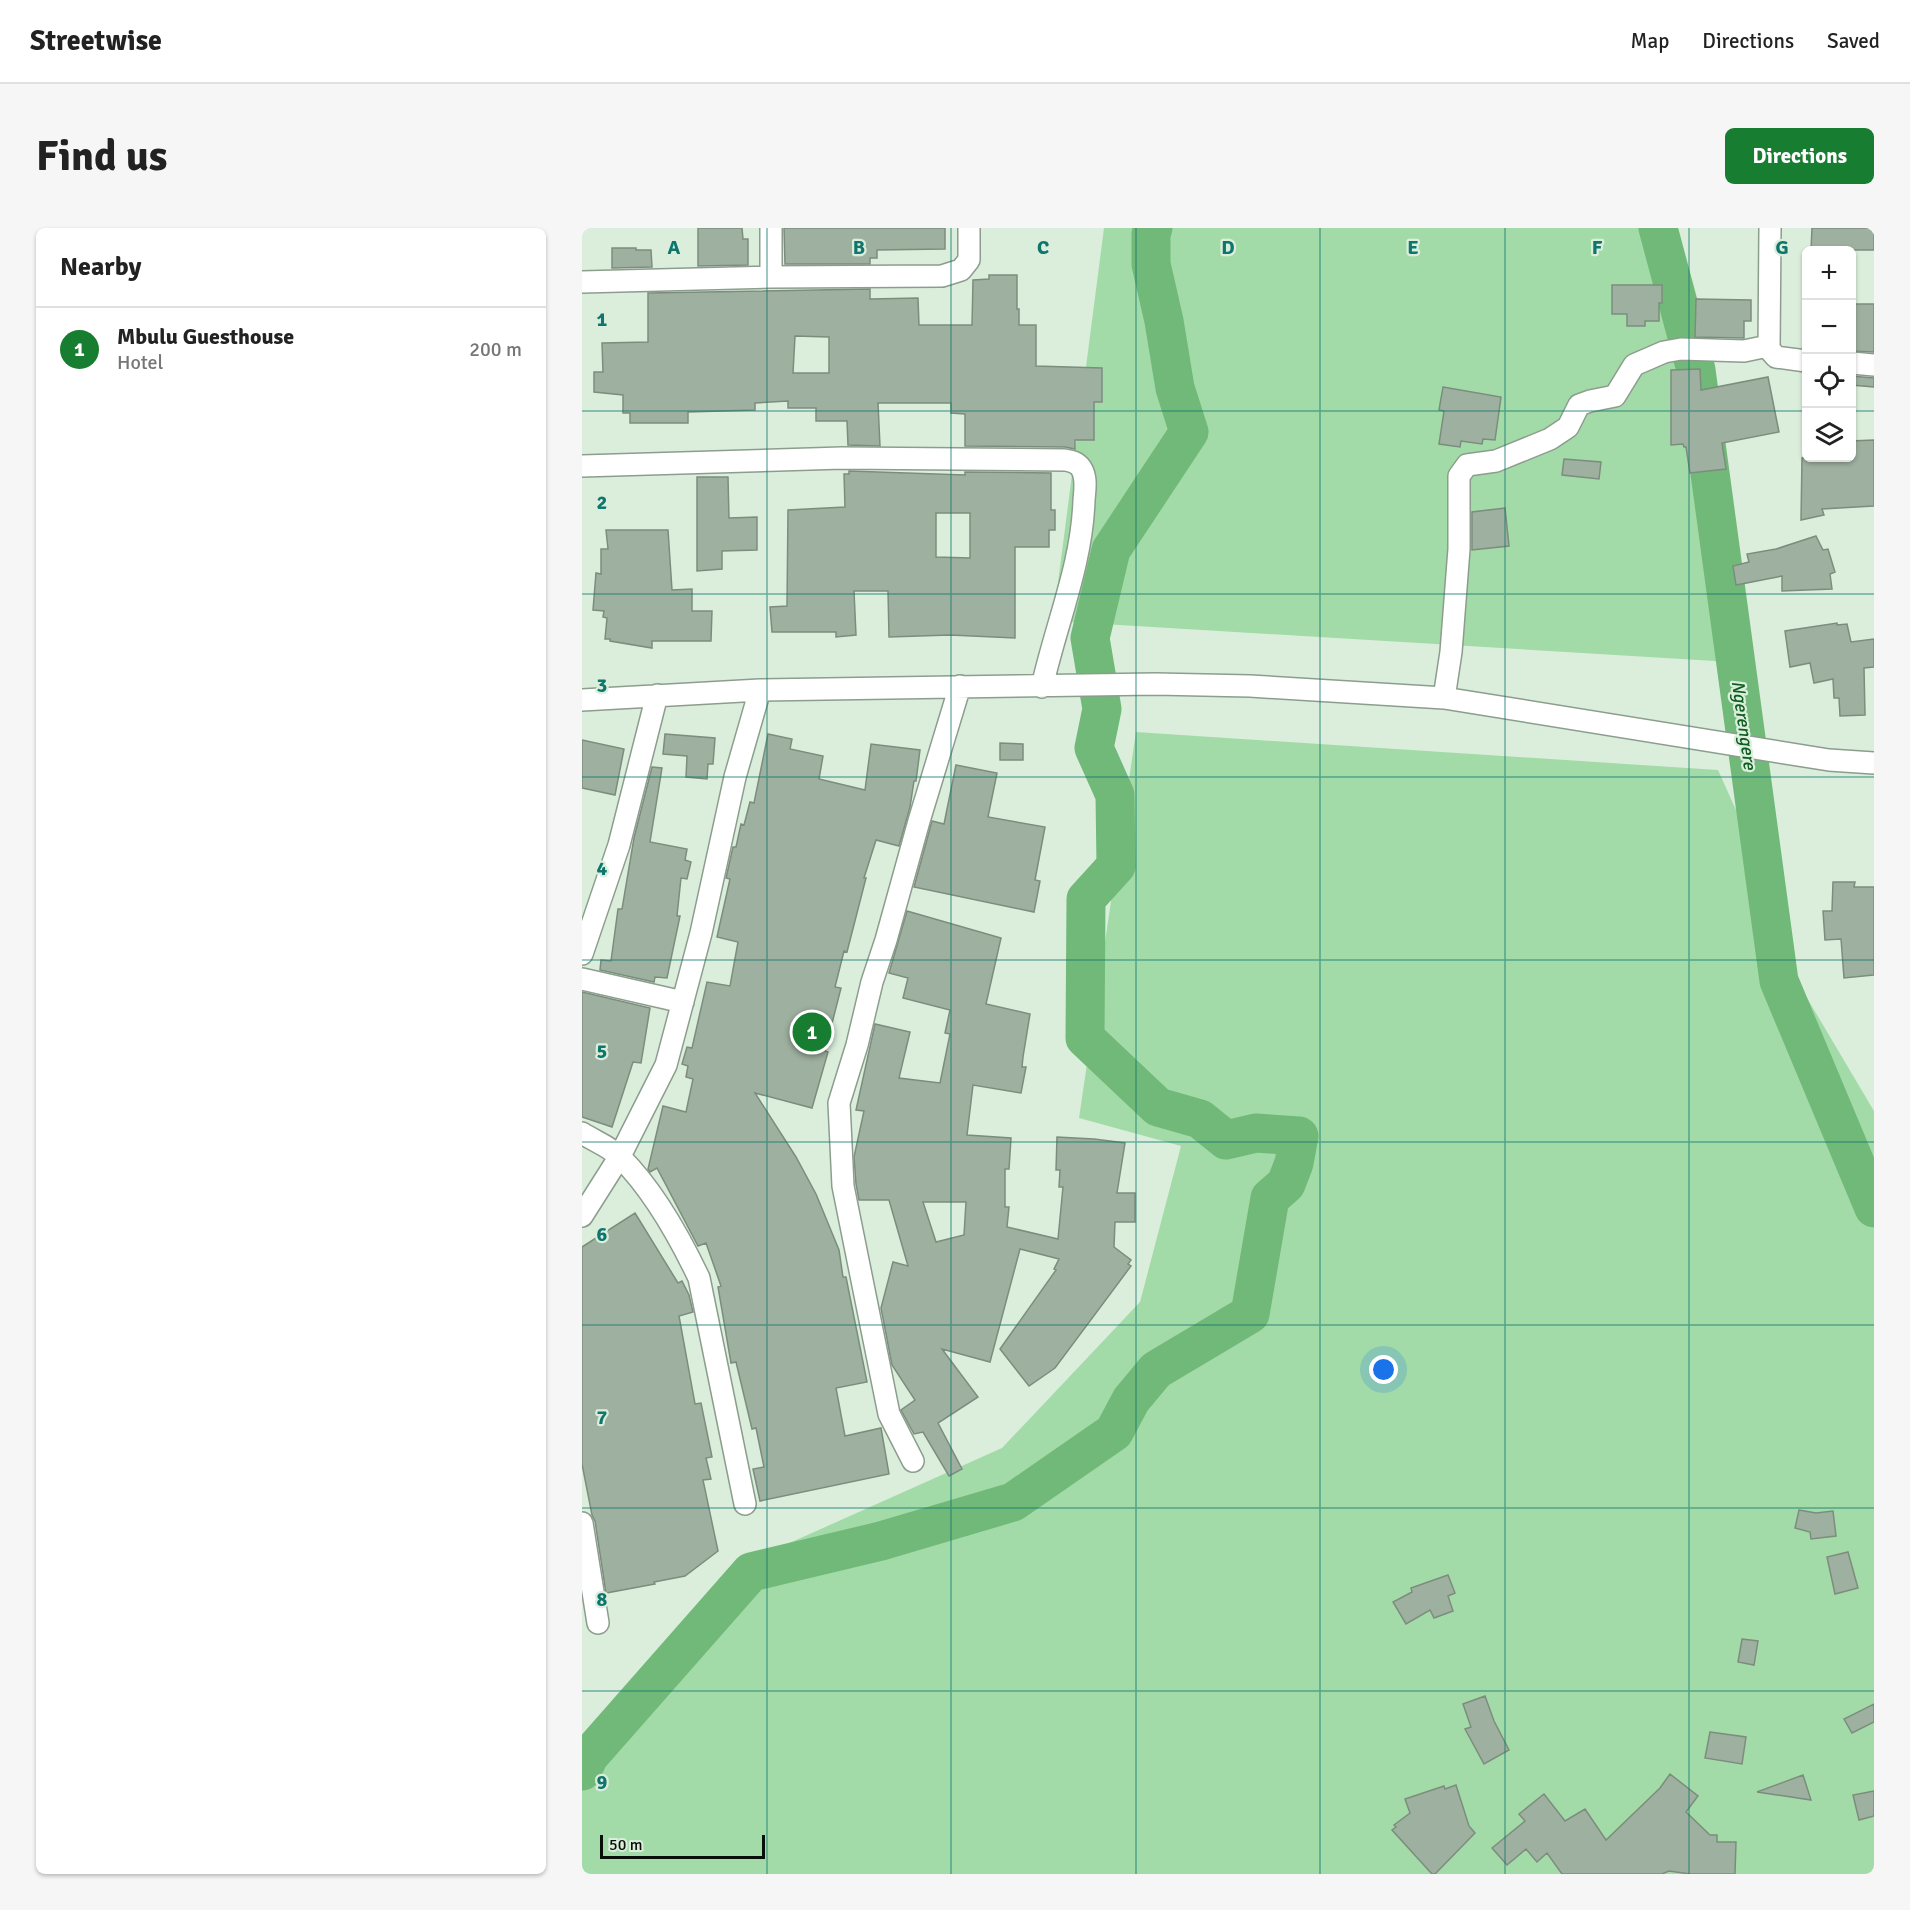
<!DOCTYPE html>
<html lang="en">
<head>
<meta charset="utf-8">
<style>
  body { margin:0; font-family:Signika,sans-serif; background:#f6f6f6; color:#222 }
  .controls { position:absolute; right:18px; top:18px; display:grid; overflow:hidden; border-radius:9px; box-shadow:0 2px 4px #0004 }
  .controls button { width:54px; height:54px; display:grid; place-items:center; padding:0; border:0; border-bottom:2px solid #e0e0e0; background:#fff; color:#222; font:30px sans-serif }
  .scale { position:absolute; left:18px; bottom:15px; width:165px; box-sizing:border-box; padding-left:6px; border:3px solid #090f09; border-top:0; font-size:16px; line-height:21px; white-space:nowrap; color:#090f09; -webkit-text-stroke:4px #dbeedc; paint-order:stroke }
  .you { position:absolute; left:802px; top:1142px; width:21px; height:21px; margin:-15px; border:4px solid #fff; border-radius:50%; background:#1a73e8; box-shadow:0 0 0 9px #1a73e833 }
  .badge { display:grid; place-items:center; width:39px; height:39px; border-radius:50%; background:#177d30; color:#fff; font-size:20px; font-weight:700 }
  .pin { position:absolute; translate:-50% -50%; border:3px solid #fff; box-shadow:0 2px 6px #0006 }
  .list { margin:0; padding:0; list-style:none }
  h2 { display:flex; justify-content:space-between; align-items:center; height:78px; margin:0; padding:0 24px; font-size:26px }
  h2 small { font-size:20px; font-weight:400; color:#767676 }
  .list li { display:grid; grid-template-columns:39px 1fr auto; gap:18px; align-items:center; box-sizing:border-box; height:84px; padding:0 24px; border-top:2px solid #e0e0e0 }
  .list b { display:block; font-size:22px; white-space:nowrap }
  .list p { margin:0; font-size:20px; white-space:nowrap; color:#767676 }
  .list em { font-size:20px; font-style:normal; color:#767676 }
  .icon { flex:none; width:33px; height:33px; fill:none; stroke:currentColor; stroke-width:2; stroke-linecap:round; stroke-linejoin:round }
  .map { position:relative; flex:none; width:1292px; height:1646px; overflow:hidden; border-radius:9px }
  header { display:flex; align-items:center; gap:36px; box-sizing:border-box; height:84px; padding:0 30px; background:#fff; border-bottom:2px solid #e0e0e0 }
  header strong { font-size:28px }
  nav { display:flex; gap:33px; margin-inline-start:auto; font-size:21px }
  .intro { display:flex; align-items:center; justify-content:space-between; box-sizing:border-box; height:144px; padding:0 36px }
  h1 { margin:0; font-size:42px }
  .button { padding:15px 27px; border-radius:9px; background:#177d30; color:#fff; font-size:21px; font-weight:700 }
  main { display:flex; gap:36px; padding:0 36px }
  aside { flex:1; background:#fff; border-radius:9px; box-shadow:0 2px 4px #0004 }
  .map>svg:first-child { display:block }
  .green { fill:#a3dba8 }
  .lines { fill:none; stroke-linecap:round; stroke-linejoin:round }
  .river { stroke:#71b979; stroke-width:39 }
  .building { fill:#9eb09f; stroke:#7c8d7d; stroke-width:1.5; fill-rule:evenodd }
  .minor-casing { stroke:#8c9d8d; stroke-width:24 }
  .minor { stroke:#fff; stroke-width:21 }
  .grid { fill:none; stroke:#0f766e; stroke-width:1.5; stroke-opacity:0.55 }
  .labels { text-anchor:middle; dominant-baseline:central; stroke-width:4.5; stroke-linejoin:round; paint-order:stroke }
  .water-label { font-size:18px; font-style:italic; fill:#0d5d21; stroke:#dbeedc }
  .grid-label { font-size:20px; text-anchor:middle; font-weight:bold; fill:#0f766e; stroke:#dbeedc; stroke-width:4.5; stroke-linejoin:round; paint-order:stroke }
</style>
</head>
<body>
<header>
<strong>Streetwise</strong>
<nav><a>Map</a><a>Directions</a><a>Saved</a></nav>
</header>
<div class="intro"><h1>Find us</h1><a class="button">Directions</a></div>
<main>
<aside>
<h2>Nearby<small></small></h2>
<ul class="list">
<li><span class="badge">1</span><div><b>Mbulu Guesthouse</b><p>Hotel</p></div><em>200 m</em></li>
</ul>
</aside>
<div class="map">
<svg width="1292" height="1646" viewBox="0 0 1292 1646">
  <rect width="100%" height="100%" fill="#dbeedc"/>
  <path class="green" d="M522,0H1087L1097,71L1110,235L1149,434L471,393Z
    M554,504L1136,542L1159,593L1193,716L1292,883V1646H0V1530L165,1334L420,1220L558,1074L599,918L497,890Z"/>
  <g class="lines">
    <path class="river" d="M1076,0L1114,142L1197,753L1292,980
      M0,1543L7,1528L169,1344L299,1313L431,1274L532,1204L549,1172L574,1142L668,1086L688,970L704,956L712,935L717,908L674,905L644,912L618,891L576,879L503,810L504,671L534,638L533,567L512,520L520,481L508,410L529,322L607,204L593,160L582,93L569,36V6L571,0"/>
  </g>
  <path class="building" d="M116,0H160L161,11H166V37L116,38Z
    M202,0H363V21L295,22V30H288V36H203Z
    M1230,0H1292V22H1229Z
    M30,20H54V22H69L70,39L30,40Z
    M407,47H435V81H437V97H454V138L520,140V174H512V212H493V221L483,219L383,218V186L369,185V175H296L298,218L266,217L265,193H234V180H206V173L173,175V182L106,184V195H48V185H41V167L12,164V144H21L20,115L66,114V65L288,61V71L336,70L337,97H390L391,52L407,51ZM213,108L247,109V145H211Z
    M1030,57H1080V75H1077V93H1063V98H1045V86H1030Z
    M1114,71L1169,72V93H1162V110L1113,109Z
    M1269,76H1292V124L1269,123Z
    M1118,141L1119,162L1186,149L1197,204L1140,215L1144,241L1108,245L1104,219H1102L1101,216L1089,217V142Z
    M1269,148L1292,150V159L1269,157Z
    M861,159L919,169L913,212L901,211L900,216L879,213L878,219L857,216L862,183L857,182Z
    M1292,212V278L1240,281L1242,287L1219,292L1220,230H1269V213Z
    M982,231L1019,234L1017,251L980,247Z
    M267,243L383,247V244L469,245V282H473V302H467V319H433V410L368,407L307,409L306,363H272L274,407L254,409V404H190L188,379L205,378L206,282L263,279L262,246H267ZM354,285H388V330L354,329Z
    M115,249H146L147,290L175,289V322L140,323V341L115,343Z
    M923,280L927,318L890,322V284Z
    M24,302H86L90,362L110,361V383H130L129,413H70V420L28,413V411H23L25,390L21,389L22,383L11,382L14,345L19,346V321H26Z
    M1234,308L1241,322L1246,321L1253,344L1248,346L1250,361L1200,363V348L1154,357L1151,338L1167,334L1165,326L1194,321Z
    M1255,395V397L1265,396L1269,414L1292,411V439L1282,440L1283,487L1258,488L1257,470H1252L1251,451L1232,455L1228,435L1208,439L1203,403Z
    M83,506L133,510L131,536H126L125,551L104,549L105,528L81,526Z
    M186,506L210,511L208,521L241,528L237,551L283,562L289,516L338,522L334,553H332L328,579L317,618L294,612L282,650H284L265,724L262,723L253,759L259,760L243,823L246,824L230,880L173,865L214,929L234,966L257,1022L261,1049H264L285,1154L254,1160L263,1208L299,1200L307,1246L178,1273L171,1241L182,1239L174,1200L170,1201L154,1134L149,1135L136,1059L139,1058L124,1015L116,1018L75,940L68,944L66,941L81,878L104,884L111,851L104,849L106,838L100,836L105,819L110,820L125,754L148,758L156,714L135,709L148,651L144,650L151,619H154L159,596L162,597L168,574L172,575Z
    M0,512L42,521L33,567L0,560Z
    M418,515L441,516V532H418Z
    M374,537L415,545L406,589L463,599L453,652L458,653L452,684L332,659L350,593L362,596Z
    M70,539L80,540L68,614L105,621L103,632L109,634L105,651L99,650L95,688H98L85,750L73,749L72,754L18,742L19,732L29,733L36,681H40L52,610Z
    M1251,654H1273L1272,659H1292V747L1262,750L1259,711L1243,712L1241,683H1250Z
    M325,683L419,710L404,776L448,786L441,829L440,839H444L439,865L391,857L385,907L429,910L427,941H423V979H427L425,999L476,1011L481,959H477L478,942H474L475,909L512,911L543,915L535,965H553V994H533L532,1019L549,1032L546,1036L549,1038L473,1140L447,1158L418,1121L474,1042L472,1041L477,1031L438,1021L408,1134L360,1121L396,1169L356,1195L380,1241L367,1248L341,1204L332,1206L319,1182L333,1172L310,1137L299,1080L311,1034L326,1038L307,972H277L274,956L272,929L282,883L274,882L293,796L328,804L317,850L358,855L368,806L363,805L368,782L321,770L326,750L307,745ZM341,974H384L382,1007L354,1014Z
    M0,764L68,780L59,835L51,834L30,899L0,889Z
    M53,985L96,1055L100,1053L107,1067L111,1084L97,1088L113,1176L119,1175L130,1229L124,1230L129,1251L121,1252L136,1323L103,1348L72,1354L73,1356L24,1365L13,1293L10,1287L0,1236V1019Z
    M1217,1282L1234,1285L1251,1283L1254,1308L1229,1311L1228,1304L1213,1300Z
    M1266,1324L1276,1360L1253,1366L1245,1329Z
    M866,1347L873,1365L866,1368L871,1383L852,1390L848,1382L824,1396L811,1374L830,1364L829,1360Z
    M1160,1411L1176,1413L1172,1437L1156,1434Z
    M903,1468L912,1493L927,1522L902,1536L883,1501L889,1499L881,1476Z
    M1292,1476V1494L1270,1505L1262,1491Z
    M1128,1504L1164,1509L1160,1536L1123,1530Z
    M1088,1546L1116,1568L1104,1584L1128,1607H1135V1614H1154L1153,1646H1108L1087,1643L1080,1646H980L965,1625L955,1634L944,1621L925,1637L910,1620L943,1593L937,1586L962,1566L983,1593L1003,1581L1024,1612L1078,1560Z
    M1221,1547L1229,1572L1175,1564Z
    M874,1557L887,1598L893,1605L853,1646H850L810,1602L814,1599L812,1597L828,1585L823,1571L862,1558L863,1561Z
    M1292,1563V1588L1277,1592L1271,1567Z"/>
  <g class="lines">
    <defs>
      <path id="minor" d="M189,0V49
        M1188,0L1187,121L1194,129L1224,133
        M0,54L189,49L360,48L379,42L387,32V0
        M1270,135L1292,137
        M0,238L260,230L483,232C489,233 495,234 499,240C505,249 503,261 502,272C500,337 474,396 460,459
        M862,470L869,424L877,321V248L885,237L914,233L968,211L986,199L997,177L1008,173L1033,168L1052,137L1082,124L1099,121L1162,123L1186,118
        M0,472L178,462L574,456L668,458L862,470L1247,532L1292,535
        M0,726L37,617L75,467
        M0,751L101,774
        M0,905C12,913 29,919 39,930C72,963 97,1008 117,1050L163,1276
        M0,988L38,928L84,837L119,705L153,549L178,462
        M331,1233L307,1186L261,958L257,875L275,817L290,754L304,712L337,593L378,458
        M0,1295L16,1395"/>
    </defs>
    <use href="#minor" class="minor-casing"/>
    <use href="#minor" class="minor"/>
  </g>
  <path class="grid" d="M185,0V1646M369,0V1646M554,0V1646M738,0V1646M923,0V1646M1107,0V1646M0,183H1224M1270,183H1292M0,366H1292M0,549H1292M0,732H1292M0,914H1292M0,1097H1292M0,1280H1292M0,1463H1292"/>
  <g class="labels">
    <g class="water-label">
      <text transform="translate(1162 497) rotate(82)">Ngerengere</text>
    </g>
  </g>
  <g class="grid-label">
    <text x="92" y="26">A</text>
    <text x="277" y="26">B</text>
    <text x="461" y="26">C</text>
    <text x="646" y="26">D</text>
    <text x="831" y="26">E</text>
    <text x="1015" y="26">F</text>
    <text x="1200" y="26">G</text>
    <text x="20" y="98">1</text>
    <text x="20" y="281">2</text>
    <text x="20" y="464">3</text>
    <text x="20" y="647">4</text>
    <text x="20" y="830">5</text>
    <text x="20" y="1013">6</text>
    <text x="20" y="1196">7</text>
    <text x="20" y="1378">8</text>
    <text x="20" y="1561">9</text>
  </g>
</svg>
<div class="controls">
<button>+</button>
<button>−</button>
<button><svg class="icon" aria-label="locate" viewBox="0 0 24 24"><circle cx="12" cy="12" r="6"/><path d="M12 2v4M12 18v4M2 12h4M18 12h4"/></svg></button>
<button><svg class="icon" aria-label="layers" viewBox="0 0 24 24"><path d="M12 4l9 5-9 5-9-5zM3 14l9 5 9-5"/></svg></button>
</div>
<div class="scale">50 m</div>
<div class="you"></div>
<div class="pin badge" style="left:230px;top:804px">1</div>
</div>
</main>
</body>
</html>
